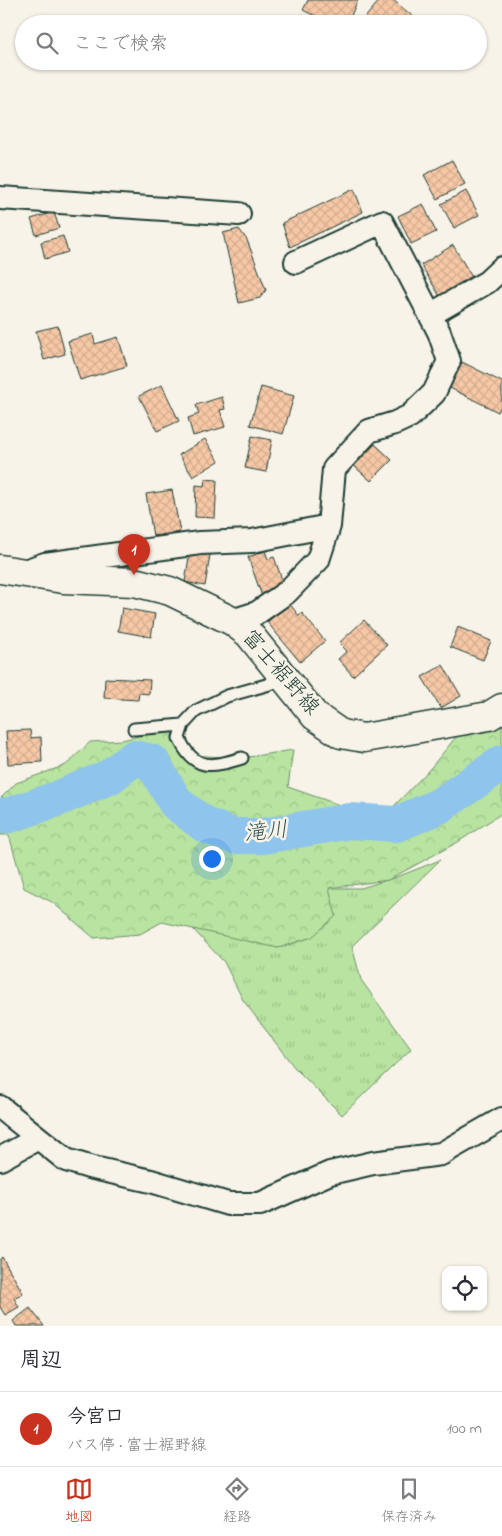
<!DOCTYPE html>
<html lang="ja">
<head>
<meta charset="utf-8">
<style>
  body { margin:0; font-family:"Indie Flower","Klee One",sans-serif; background:#f7f7f7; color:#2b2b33 }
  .controls { position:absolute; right:15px; bottom:15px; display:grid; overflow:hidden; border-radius:10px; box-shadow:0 1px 4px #0004 }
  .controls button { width:45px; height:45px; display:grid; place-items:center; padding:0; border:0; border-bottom:1px solid #e1e1e2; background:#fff; color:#2b2b33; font:25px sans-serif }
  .you { position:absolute; left:211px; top:858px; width:18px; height:18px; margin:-12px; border:4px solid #fff; border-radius:50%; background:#1a73e8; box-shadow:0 0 0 8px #1a73e833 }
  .badge { display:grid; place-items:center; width:32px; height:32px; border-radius:50%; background:#c8321e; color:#fff; font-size:16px; font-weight:700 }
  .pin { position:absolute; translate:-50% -41px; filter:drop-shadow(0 1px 2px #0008) }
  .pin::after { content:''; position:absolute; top:26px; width:18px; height:15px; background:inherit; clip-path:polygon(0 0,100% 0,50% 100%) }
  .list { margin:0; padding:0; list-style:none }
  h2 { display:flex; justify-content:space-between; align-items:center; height:65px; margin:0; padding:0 20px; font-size:21px }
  h2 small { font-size:16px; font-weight:400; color:#7c7c81 }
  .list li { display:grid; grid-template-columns:32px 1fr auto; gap:15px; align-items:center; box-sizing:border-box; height:75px; padding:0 20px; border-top:1px solid #e1e1e2 }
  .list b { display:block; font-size:19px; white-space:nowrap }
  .list p { margin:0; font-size:16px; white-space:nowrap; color:#7c7c81 }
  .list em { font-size:16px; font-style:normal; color:#7c7c81 }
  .icon { flex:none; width:28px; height:28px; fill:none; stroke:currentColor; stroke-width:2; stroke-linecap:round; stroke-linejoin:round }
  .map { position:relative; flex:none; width:502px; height:1326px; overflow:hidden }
  .search { position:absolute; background:#fff; box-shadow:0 1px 4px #0004; left:15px; right:15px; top:15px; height:55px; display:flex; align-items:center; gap:12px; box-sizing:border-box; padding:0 18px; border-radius:28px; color:#7c7c81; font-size:19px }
  .sheet { height:140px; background:#fff }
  nav { display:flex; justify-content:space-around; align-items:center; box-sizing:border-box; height:70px; border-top:1px solid #e1e1e2; background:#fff; font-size:14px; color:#7c7c81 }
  nav a { display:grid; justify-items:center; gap:2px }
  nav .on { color:#c8321e }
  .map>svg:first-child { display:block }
  .grass { fill:url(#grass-tufts); stroke:#6c906a }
  .forest { fill:url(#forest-crowns); stroke:#6c906a }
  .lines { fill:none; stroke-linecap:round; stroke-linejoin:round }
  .river { stroke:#8fc4ec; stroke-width:36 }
  .building { fill:url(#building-cross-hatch); stroke:#1f3d34 }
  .service-casing { stroke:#1f3d34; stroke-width:15 }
  .minor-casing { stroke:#1f3d34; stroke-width:26 }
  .primary-casing { stroke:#1f3d34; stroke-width:31 }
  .service { stroke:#f7f3e8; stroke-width:11 }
  .minor { stroke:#f7f3e8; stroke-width:22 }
  .primary { stroke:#f7f3e8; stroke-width:28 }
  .labels { text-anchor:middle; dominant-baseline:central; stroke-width:5; stroke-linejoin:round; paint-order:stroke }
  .street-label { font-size:21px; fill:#1f3d34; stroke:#f7f3e8 }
  .water-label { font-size:22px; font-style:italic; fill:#355859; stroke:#f7f3e8 }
</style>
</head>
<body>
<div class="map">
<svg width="502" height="1326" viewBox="0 0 502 1326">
  <defs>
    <pattern id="grass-tufts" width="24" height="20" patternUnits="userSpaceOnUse" patternTransform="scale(1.25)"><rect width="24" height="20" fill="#b8e3a0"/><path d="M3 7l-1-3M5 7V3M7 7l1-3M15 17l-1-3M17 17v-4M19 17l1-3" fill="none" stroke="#9ec48a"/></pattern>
    <pattern id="forest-crowns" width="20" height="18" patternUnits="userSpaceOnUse" patternTransform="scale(1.25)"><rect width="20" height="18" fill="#b8e3a0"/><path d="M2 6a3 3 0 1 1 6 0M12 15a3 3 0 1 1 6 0" fill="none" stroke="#9ec48a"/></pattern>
    <pattern id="building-cross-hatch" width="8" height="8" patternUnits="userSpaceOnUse" patternTransform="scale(1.25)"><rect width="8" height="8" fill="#f7c8a6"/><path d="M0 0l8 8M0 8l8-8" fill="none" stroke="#d3ad90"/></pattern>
  </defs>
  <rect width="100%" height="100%" fill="#f7f3e8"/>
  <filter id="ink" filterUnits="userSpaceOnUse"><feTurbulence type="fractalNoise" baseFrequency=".02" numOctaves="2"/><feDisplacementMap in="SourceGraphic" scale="10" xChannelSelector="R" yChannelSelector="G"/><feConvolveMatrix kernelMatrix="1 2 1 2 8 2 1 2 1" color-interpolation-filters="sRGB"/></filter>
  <g filter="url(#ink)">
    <path class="grass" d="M440,860L352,946L361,980L411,1049L342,1115L294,1067L243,1000L224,962L192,928H221L278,948L312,937L329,888H361L397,877Z"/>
    <path class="forest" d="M502,722V813L458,842L388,880L329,888L336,916L312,937L278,948L162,922L140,934L94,938L52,902L24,888L9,835H0V799L16,783L66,765L90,742L122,740L183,725L190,755L242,758L293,750L288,787L351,809L393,807L428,771L456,737L495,726Z"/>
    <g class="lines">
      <path class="river" d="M0,816L10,815L57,799L109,777L134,758L152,762L176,803L205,825L234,836H263L350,821L397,824L439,806L502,763"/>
    </g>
    <path class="building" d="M308,0H358L347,24L335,19L333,24H331L303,10Z
      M380,0H393L422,24H368L363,20Z
      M452,160L465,184L437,199L424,175Z
      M354,189L363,212L290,247L282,223Z
      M466,191L479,215L454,228L441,204Z
      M423,204L436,232L411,244L398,216Z
      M54,212L59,228L36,235L31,219Z
      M239,229L247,240L266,290L260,298L239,303L223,233Z
      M63,236L68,252L45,259L41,242Z
      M453,245L473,279L441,298L421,265Z
      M58,326L65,354L44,360L36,331Z
      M93,334L95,344L118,337L127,366L80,380L68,341Z
      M462,362L502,382V404L498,412L450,388Z
      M162,385L179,421L157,431L139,396Z
      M261,387L294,396L283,434L250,425Z
      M222,397L225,409L220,410L225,427L193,436L188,418L199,414L196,405Z
      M252,436L272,440L266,472L245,468Z
      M205,439L219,461L193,477L179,455Z
      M375,444L392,460L371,481L354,466Z
      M205,479L217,480L215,518L195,517L196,485L204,486Z
      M172,490L180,532L153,536L146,494Z
      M190,551L210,555L205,586L185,582Z
      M265,551L268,559L274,557L286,591L263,599L248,557Z
      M289,603L299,616L302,613L325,641L300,662L267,622Z
      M122,608L155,614L151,637L118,631Z
      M364,620L387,645L353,676L338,659L347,651L339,643Z
      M458,627L491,641L483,660L450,647Z
      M443,665L461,696L441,708L422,677Z
      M105,678L150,680L149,694L139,693L138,700L104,698Z
      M30,730L31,738L41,737L42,762L8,764L6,731Z
      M2,1257L23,1293L14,1298L19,1307L5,1315L0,1307V1259Z
      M30,1308L44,1326H16L13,1321Z"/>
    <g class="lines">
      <defs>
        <path id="service" d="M134,729L183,725
          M242,758C212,767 194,772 179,738L183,725L196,711L227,696L284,680"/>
        <path id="minor" d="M0,198L239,214
          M430,315L487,282L502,268
          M22,572L45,564L200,543L252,541L329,526
          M232,621L257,613L287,592L318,560L329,526L334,469L369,431L395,423L410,416L434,393L449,361L439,332L382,222L296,262
          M0,1107L66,1160L89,1167L151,1181L228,1204H260L330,1173L373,1163L441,1154L502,1119
          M0,1159L38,1138"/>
        <path id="primary" d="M0,569L63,579L134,582L170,591L232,621L249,634L315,716L341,734L364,738L489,716L502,708"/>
      </defs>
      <use href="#service" class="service-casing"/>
      <use href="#minor" class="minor-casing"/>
      <use href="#primary" class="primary-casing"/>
      <use href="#service" class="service"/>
      <use href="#minor" class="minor"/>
      <use href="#primary" class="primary"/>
    </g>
  </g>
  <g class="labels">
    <g class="street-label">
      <text transform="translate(280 673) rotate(49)">富士裾野線</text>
    </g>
    <g class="water-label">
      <text transform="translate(266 833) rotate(-6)">滝川</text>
    </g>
  </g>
</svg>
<div class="controls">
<button><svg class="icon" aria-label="locate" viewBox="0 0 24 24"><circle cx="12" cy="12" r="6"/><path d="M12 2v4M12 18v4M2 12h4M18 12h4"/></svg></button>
</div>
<div class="you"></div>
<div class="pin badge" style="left:134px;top:575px">1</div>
<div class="search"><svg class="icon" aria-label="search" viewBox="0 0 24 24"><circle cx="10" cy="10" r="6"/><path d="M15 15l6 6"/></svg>ここで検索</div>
</div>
<section class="sheet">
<h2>周辺<small></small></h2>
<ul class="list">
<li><span class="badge">1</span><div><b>今宮口</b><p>バス停 · 富士裾野線</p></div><em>100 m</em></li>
</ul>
</section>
<nav>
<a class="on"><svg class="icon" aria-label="map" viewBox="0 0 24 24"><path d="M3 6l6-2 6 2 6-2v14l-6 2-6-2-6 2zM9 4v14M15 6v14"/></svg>地図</a>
<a><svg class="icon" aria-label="directions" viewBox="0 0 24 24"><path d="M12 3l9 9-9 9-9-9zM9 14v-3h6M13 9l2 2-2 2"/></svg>経路</a>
<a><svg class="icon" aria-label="saved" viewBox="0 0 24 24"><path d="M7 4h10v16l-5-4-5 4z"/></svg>保存済み</a>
</nav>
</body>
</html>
